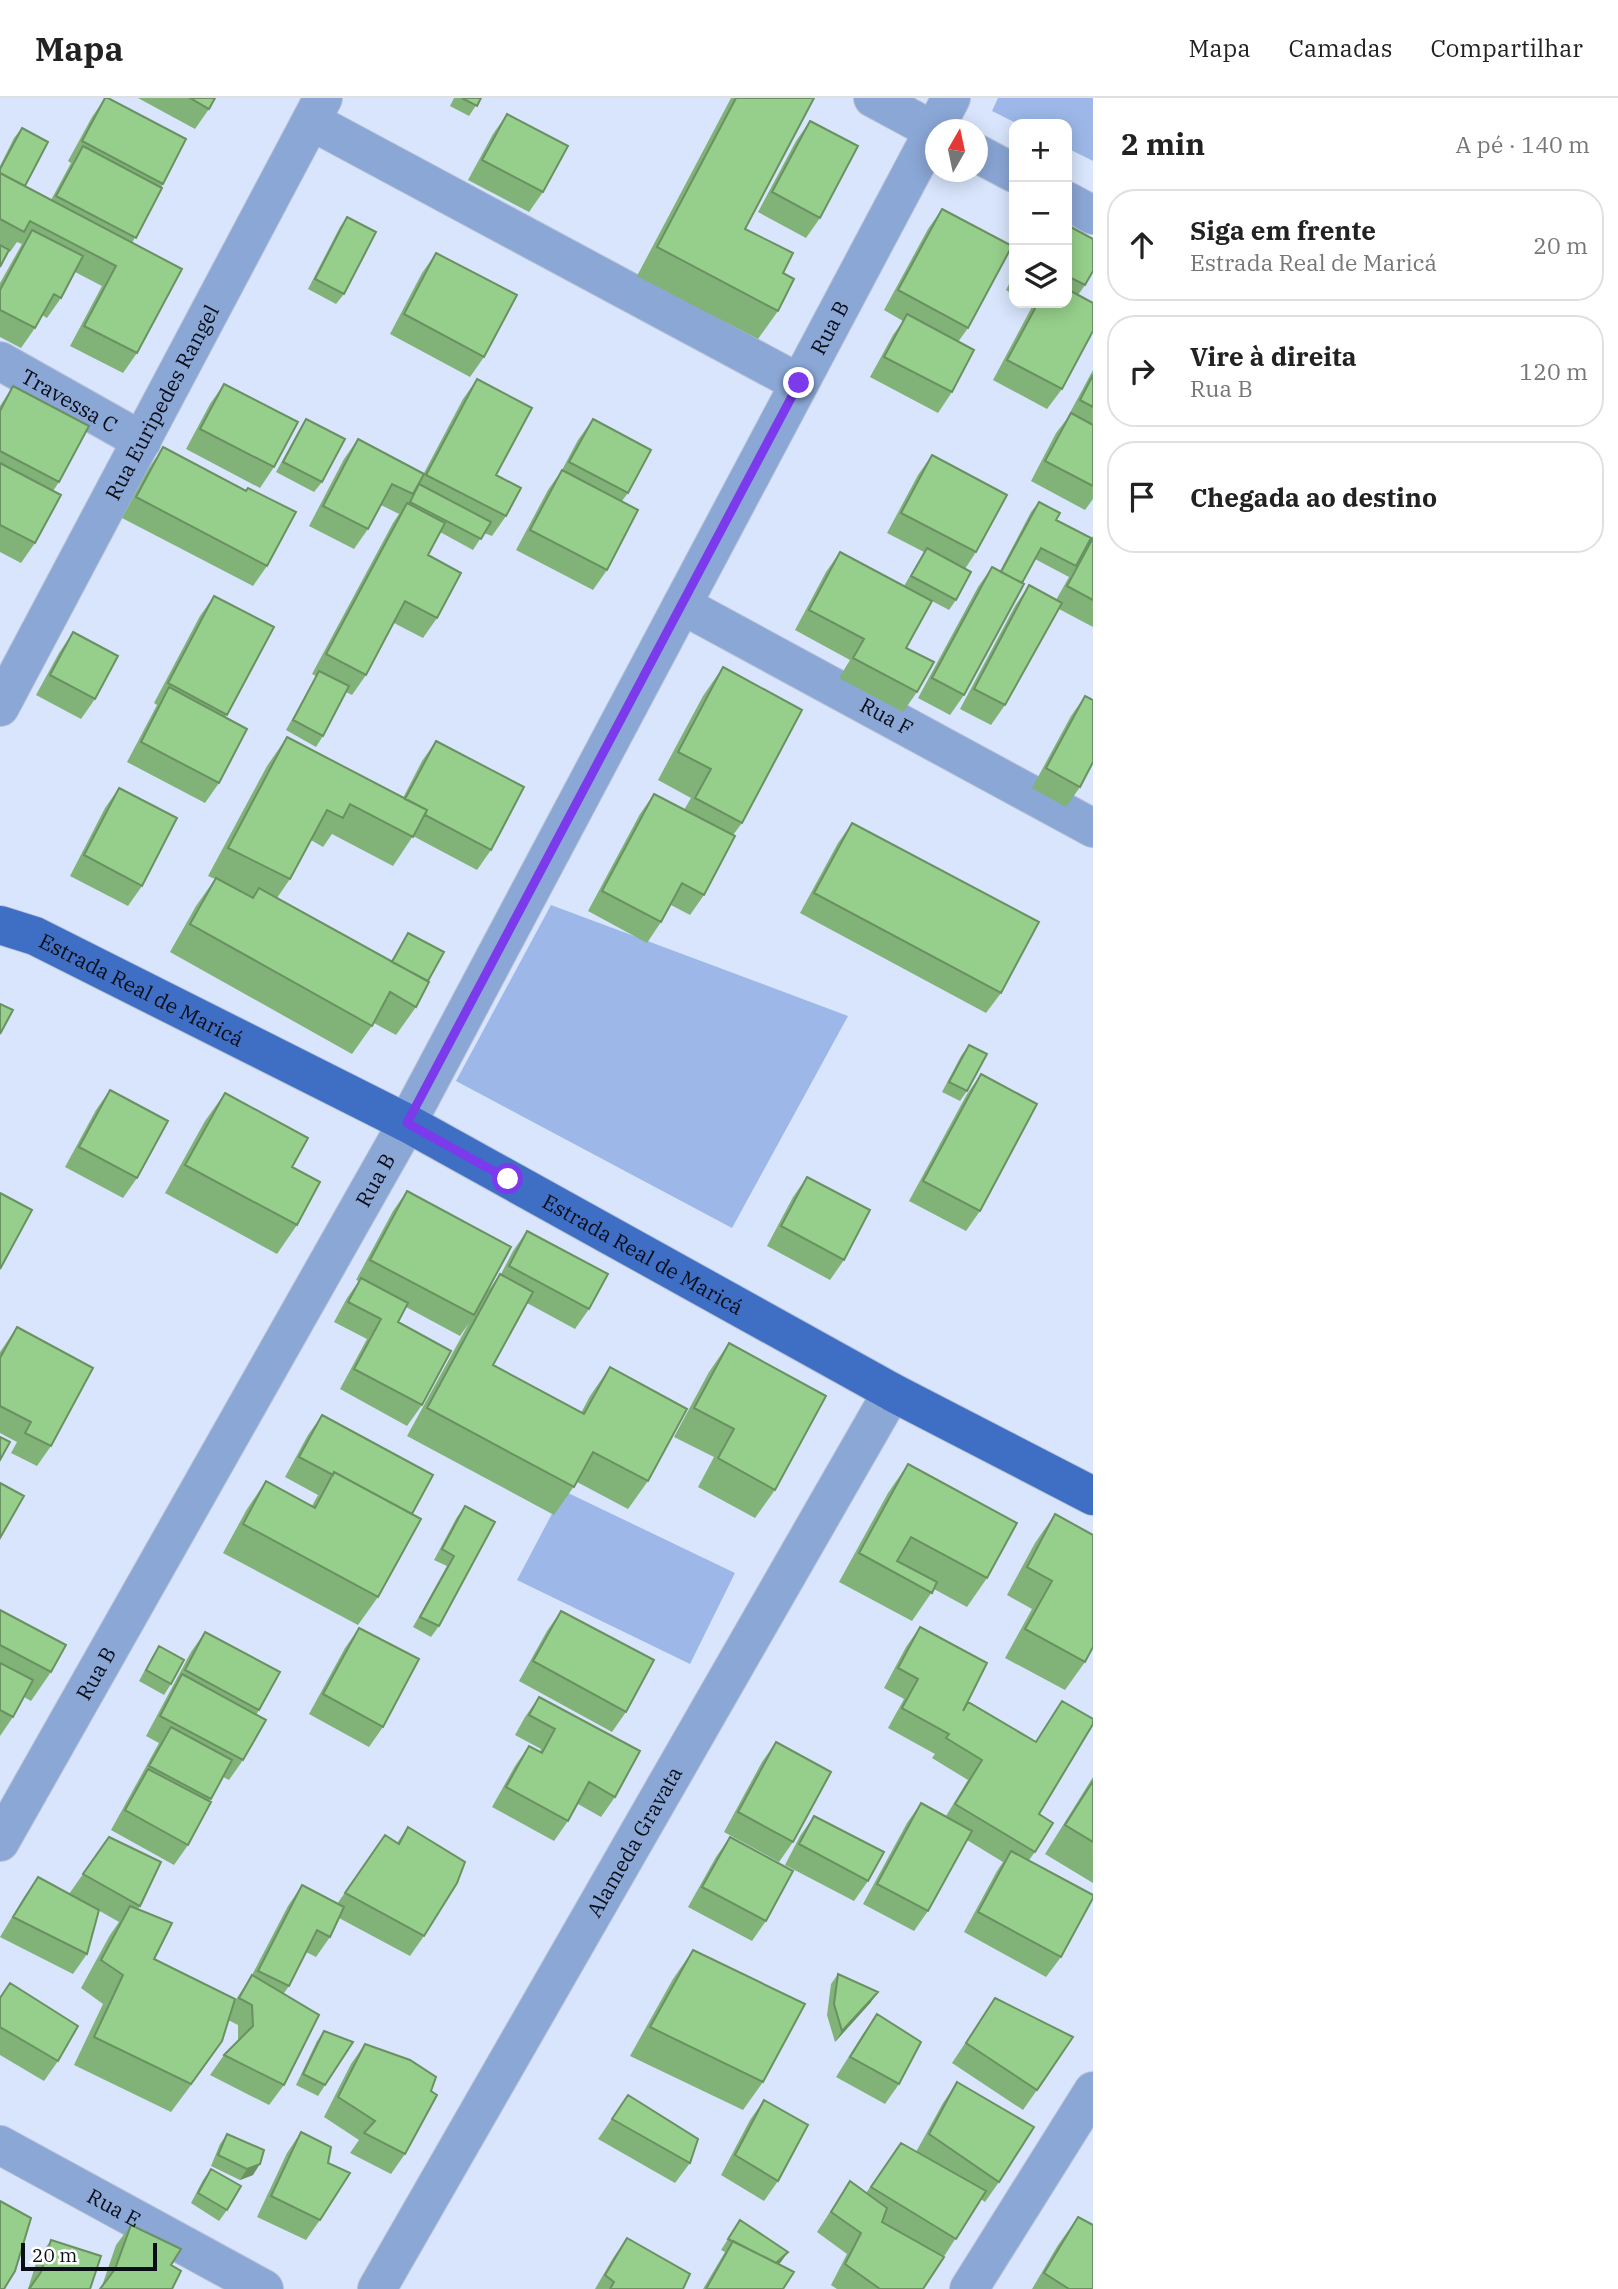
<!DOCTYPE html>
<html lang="pt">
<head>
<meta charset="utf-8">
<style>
  body { margin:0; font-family:"IBM Plex Serif",serif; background:#f6f6f6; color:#222 }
  .controls { position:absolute; right:21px; top:21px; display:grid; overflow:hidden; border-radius:14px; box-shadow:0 4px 18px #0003 }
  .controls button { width:63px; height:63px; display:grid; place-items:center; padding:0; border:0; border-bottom:2px solid #e0e0e0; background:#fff; color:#222; font:35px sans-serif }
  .compass { position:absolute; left:925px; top:21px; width:63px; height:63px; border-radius:50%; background:#fff; box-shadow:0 4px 18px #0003; rotate:9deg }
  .scale { position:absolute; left:21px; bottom:18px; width:136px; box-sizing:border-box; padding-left:7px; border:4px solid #090e17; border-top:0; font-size:19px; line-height:24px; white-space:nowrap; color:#090e17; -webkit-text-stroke:5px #fff; paint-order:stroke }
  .stop { position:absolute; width:21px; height:21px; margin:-16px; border:5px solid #7c3aed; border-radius:50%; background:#fff }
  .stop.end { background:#7c3aed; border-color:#fff; box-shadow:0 2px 7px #0008 }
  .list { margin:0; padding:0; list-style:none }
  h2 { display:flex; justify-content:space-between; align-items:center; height:91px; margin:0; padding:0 28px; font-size:30px }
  h2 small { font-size:23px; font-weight:400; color:#767676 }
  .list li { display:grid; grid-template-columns:46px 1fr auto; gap:21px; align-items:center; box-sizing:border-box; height:112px; margin:0 14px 14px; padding:0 14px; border:2px solid #e0e0e0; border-radius:28px }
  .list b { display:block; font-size:26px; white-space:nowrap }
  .list p { margin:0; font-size:23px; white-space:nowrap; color:#767676 }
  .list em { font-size:23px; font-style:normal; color:#767676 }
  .icon { flex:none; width:38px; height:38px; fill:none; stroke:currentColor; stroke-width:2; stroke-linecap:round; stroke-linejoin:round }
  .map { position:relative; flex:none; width:1093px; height:2191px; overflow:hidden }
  header { display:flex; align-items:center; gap:42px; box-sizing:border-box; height:98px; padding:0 35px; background:#fff; border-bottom:2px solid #e0e0e0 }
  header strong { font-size:33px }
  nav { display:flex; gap:38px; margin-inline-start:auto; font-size:24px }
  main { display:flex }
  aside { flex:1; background:#fff }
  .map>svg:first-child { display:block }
  .green { fill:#9db8e8 }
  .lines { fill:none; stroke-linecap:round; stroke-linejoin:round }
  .minor-casing { stroke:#b7c3d7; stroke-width:40 }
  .major-casing { stroke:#b7c3d7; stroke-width:40 }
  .minor { stroke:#8ba7d6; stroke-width:38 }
  .major { stroke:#3f6ec5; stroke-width:38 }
  .wall { fill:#81b278 }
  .shaded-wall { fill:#699161 }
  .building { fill:#96cf8b; stroke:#699161; stroke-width:2 }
  .route { stroke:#7c3aed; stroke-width:9 }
  .labels { text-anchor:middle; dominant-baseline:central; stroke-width:5; stroke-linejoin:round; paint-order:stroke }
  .street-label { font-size:21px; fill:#090e17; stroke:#fff }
</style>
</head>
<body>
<header>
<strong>Mapa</strong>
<nav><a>Mapa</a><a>Camadas</a><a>Compartilhar</a></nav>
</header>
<main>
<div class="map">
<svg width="1093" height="2191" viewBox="0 0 1093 2191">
  <rect width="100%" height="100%" fill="#d8e5fc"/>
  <path class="green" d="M998,0H1093V63L1067,50V26H1018L992,13Z
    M551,807L848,918L732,1130L456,983Z
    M564,1393L735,1475L690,1566L517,1482Z"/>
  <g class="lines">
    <defs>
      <g id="minor">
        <path d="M873,0L936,34"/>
        <path d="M311,23L799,285"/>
        <path d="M978,56L1014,75"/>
        <path d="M1067,103L1093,117"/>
        <path id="s1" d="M0,263L142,343"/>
        <path id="s2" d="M682,507L1093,730"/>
        <path id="s3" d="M0,609L323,0"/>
        <path id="s4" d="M0,1744L407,1025L951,0"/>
        <path id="s5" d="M0,2047L264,2191"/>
        <path id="s6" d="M377,2191L892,1294"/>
        <path d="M969,2191L1093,1993"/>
      </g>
      <g id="major">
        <path id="s7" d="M0,827L35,838L407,1025L892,1294L1093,1398"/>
      </g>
    </defs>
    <use href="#minor" class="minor-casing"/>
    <use href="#major" class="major-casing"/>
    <use href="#minor" class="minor"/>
    <use href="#major" class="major"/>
  </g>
  <path class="wall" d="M105,0L163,86L132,145L137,255L123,275L70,248L102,188L75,174L61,200L47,220L42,217L35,230L21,250L0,239V185L22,146L17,144L10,154L8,153L0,169V68L14,40L22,30L25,88L51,102L71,65L68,63L92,19Z
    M138,0H215L209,11L195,31Z
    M454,0H481L469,18L450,8Z
    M731,0H814L745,131L783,175L778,213L758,241L637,178Z
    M507,16L543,94L529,114L468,82L493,36Z
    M810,23L820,120L806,140L758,114L796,43Z
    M942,111L968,230L958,244L952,294L938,315L870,279L893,237L903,223L884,212L928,131Z
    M347,119L344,196L336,206L308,191L340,129Z
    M1067,127L1085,187L1078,197L1062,291L1047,311L993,282L1034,205H1067Z
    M436,155L484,259L470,279L390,236L422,175Z
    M1014,176V197L1006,192Z
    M1093,272V401L1085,412L1031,383L1056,335L1066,322Z
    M477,281L496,377L506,418L492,438L484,435L473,452L440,434L428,457L437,520L423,540L394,525L366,577L352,597L346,594L323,638L316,649L286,632L316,578L312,576L393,425L399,416L381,407L368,431L354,451L309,428L344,361L358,341L424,375L463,301Z
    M224,286L274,369L260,390L186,351L210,306Z
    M13,288L59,384L53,393L35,445L21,465L0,454V308Z
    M306,321L322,384L314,394L276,374L299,332Z
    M593,321L628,395L622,403L607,472L593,492L516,452L548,392L562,372L578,342Z
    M163,349L267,468L253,488L122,420L149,370Z
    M932,357L976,454L965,471L956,502L949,512L932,503L906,550L917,594L903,614L839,580L850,562L795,532L826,474L840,454L904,488L924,454L887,435L918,377Z
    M1039,404L1056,422L1091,440L1093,438V529L1059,511L1005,607L991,627L960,611L1015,508L1029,487L1056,502L1069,479L1035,461L964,597L950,617L918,600L978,489L992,469L1000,473L1031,414Z
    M214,498L274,529L225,619L219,685L205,705L127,664L157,607L154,605L200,518Z
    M73,534L95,601L81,621L36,597L59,555Z
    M723,569L742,725L733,737L704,797L690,817L671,807L661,824L647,845L588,813L640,716L654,696L684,712L691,700L658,682L703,598Z
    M1085,598L1080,689L1066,709L1032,690L1071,618Z
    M287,639L403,700L422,663L436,643L491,752L477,772L413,738L393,768L332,736L323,749L311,742L290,781L277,800L391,863L408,835L428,883L416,909L396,937L374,925L352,956L170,854L196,808L215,781L208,778L267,668Z
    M119,690L142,788L128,808L70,778L105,710Z
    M852,725L1001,895L986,915L800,815L838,745Z
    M969,947L967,993L960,1003L942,994L961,958Z
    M981,976L980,1113L966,1133L909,1103L967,996Z
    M110,992L137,1080L123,1100L65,1069L96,1012Z
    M225,995L292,1069L297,1127L277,1156L165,1095L205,1023Z
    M807,1079L844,1162L830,1182L767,1148L793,1099Z
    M407,1093L485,1197L500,1176H501L513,1153L527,1133L589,1211L575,1231L527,1205L493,1267L581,1315L590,1298L610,1269L648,1383L628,1411L577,1384L554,1417L407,1338L469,1225L460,1238L406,1209L398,1224L422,1307L407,1328L340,1291L367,1241L334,1224L347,1200L359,1183L356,1182L393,1113Z
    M17,1229L51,1348L37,1368L11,1355L17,1344L0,1335V1254Z
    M729,1245L775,1392L755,1420L698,1389L714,1359L674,1339L709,1274Z
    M322,1317L412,1416L378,1499L358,1527L223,1455L247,1411L266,1383L312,1408L318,1397L285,1379L308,1337Z
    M908,1366L987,1480L967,1509L934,1491L912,1523L839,1484L888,1395Z
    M465,1408L439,1528L431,1539L413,1529L447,1468L434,1462L457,1419Z
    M1055,1416L1085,1564L1065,1592L1005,1560L1032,1511L1007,1497L1035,1445Z
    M0,1512L51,1574L31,1603L24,1599L13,1619L0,1638Z
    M561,1513L626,1614L612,1634L519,1583L547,1533Z
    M920,1529L965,1609L1035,1644L1062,1603L1039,1716L1035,1754L1029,1762L1061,1859L1046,1879L964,1834L997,1773L1003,1764L967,1742L928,1813L914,1833L863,1806L907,1725L921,1705L946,1718L968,1682L932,1660L935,1656L888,1630L904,1601L884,1590L906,1549Z
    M359,1530L383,1629L369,1649L309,1616L345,1550Z
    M205,1534L259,1612L256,1617L243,1662L229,1682L223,1679L209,1703L188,1747L174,1767L111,1732L159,1645L146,1638L191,1554Z
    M159,1548L171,1586L164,1597L139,1583L152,1559Z
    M539,1599L615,1699L601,1719L578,1706L568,1723L554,1743L492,1709L515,1668L529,1648L540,1654L541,1651L515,1637L525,1619Z
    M776,1644L793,1744L779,1764L724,1734L762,1664Z
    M1093,1679V1785L1045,1756Z
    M814,1718L868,1783L854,1803L785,1767L800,1738Z
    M408,1729L424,1838L410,1858L339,1820L330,1839L316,1859L306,1854L289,1888L284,1895V1987L269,2007L210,1977L224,1957L238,1942V1927L228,1922L222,1943L171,2014L74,1967L103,1906L81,1890L110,1837L119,1824L98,1812L87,1856L73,1876L0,1839L24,1799L38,1779L69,1796L109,1739L140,1808L138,1811L154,1861L233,1906L252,1877L288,1808L302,1787L337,1806L385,1737L397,1745Z
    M730,1739L766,1823L752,1843L688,1809L716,1759Z
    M693,1852L763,1984L743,2012L630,1958L673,1881Z
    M838,1876L871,1904L835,1944L827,1917L831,1886Z
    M0,1900L58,1963L44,1983L0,1957Z
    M995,1900L1037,1992L1023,2012L952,1965Z
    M877,1916L899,1986L885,2006L836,1979L863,1936Z
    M324,1933L353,1944L318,1998L296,1987L317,1943Z
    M365,1946L405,2056L391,2076L350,2055L359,2042L324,2019L351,1966Z
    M957,1984L999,2084L985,2104L981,2101L923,2191H837L831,2187L847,2156L817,2134L850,2083L866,2095L901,2045L916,2054L943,2005Z
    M628,1997L690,2065L675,2085L598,2041Z
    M764,2002L778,2083L764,2103L721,2077L750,2022Z
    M301,2034L328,2065L320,2122L306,2142L257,2119L287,2055Z
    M227,2036L253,2077L240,2082L211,2068L220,2046Z
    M211,2071L227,2112L219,2123L191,2105L203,2082Z
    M1078,2119L1093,2191H1032L1058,2147Z
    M740,2122L781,2164L779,2166L783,2191H703L725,2154L721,2152Z
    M131,2127L171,2167L102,2188L116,2147Z
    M627,2140L683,2191H595L613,2160Z
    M51,2142L90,2191H28L37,2162Z"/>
  <path class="shaded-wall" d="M878,1894L871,1904L835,1944L842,1933Z
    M222,1943L202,1972L171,2014L191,1986Z
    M260,2066L253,2077L240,2082L247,2071Z
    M788,2154L781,2164L764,2180L771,2169Z"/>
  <path class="building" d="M105,0H108L186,41L163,86L82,43Z
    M190,0H215L209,11Z
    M462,0H481L477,8Z
    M736,0H814L745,131L793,155L783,175L794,181L778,213L657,149Z
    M507,16L568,48L543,94L482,62Z
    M810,23L858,48L820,120L772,94Z
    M22,30L48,44L25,88L0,75V71Z
    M83,48L162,90L136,140L56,98Z
    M0,75L182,171L137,255L84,228L116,168L30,123L24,134L0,121Z
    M942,111L1012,148L968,230L898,192Z
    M347,119L376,134L344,196L315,181Z
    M1067,127L1093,141V173L1085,187L1067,178Z
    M32,132L83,158L61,200L54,196L35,230L0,212V192Z
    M0,147L9,152L0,169Z
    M436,155L517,197L484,259L404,216Z
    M1067,191L1093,205V233L1062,291L1007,262L1038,205H1067Z
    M907,216L974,252L952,294L884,259Z
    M1093,277V309L1080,302Z
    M477,281L532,310L496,377L521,390L506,418L426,377Z
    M224,286L298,324L274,369L200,331Z
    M13,288L89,328L59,384L0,353V313Z
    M1071,315L1093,327V388L1045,363Z
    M306,321L345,341L322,384L283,364Z
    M593,321L651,352L628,395L569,364Z
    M358,341L424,376L413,396L392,386L368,431L323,408Z
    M163,349L246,393L248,390L296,414L267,468L136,399Z
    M932,357L1007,397L976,454L901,415Z
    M0,365L61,397L35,445L0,427Z
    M562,372L638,412L607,472L530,432Z
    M419,386L491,424L481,441L410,404Z
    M1039,404L1060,415L1056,422L1091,440L1076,468L1041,450L1022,485L1001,474Z
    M407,405L445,425L428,457L461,475L437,520L405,503L366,577L326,556Z
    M1093,440V502L1067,488Z
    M927,450L971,474L956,502L911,478Z
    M840,454L932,503L906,550L934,564L917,594L853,560L864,541L809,512Z
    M992,469L1024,486L964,597L932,580Z
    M1029,487L1062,505L1005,607L974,591Z
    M214,498L274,529L227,617L168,585Z
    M73,534L118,558L95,601L50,577Z
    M723,569L802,612L742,725L695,700L711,671L678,654Z
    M319,573L349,588L323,638L293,622Z
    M169,589L247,631L219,685L141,644Z
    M1085,598L1093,602V664L1080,689L1046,670Z
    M287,639L427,712L413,739L350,706L343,720L327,712L290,781L228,750Z
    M436,643L524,689L491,752L425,717L427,712L405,701Z
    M119,690L177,720L142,788L84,757Z
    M654,696L735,738L704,797L682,785L661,824L602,793Z
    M852,725L1039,824L1001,895L814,795Z
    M216,780L253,800L259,790L429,884L416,909L390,894L372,928L190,826Z
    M408,835L444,854L428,883L392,864Z
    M0,906L13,912L0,936Z
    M969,947L987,956L967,993L949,984Z
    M981,976L1037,1006L980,1113L923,1083Z
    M110,992L168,1023L137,1080L79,1049Z
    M225,995L308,1040L292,1069L320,1084L297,1127L185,1067Z
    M807,1079L870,1112L844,1162L781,1128Z
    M407,1093L511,1149L474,1217L370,1162Z
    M0,1095L32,1112L0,1171Z
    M527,1133L608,1176L589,1211L509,1168Z
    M500,1176L533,1194L493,1267L584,1316L610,1269L687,1311L648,1383L593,1354L574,1389L427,1310Z
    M361,1180L408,1205L398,1224L451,1253L422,1307L354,1271L381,1221L348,1204Z
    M17,1229L93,1270L51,1348L25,1335L31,1324L0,1308V1260Z
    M729,1245L826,1298L775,1392L718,1360L734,1331L694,1310Z
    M322,1317L433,1377L412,1416L334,1374L333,1377L299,1359Z
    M0,1339L10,1344L0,1362Z
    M908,1366L1017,1425L987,1480L911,1439L897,1463L937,1484L932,1495L859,1455Z
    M334,1374L421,1421L378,1499L243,1426L266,1383L315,1410Z
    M0,1385L24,1398L0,1440Z
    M465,1408L495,1424L439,1528L420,1519L454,1458L442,1451Z
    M1055,1416L1093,1437V1549L1085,1564L1025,1531L1052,1483L1027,1469Z
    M0,1512L66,1547L51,1574L0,1547Z
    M561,1513L654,1562L626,1614L533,1563Z
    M920,1529L987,1565L963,1613L968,1604L1036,1644L1062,1603L1093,1621V1626L1039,1716L1053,1725L1035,1754L955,1706L982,1662L946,1640L949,1636L902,1610L918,1581L898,1570Z
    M359,1530L419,1561L383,1629L323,1596Z
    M205,1534L280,1574L259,1612L185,1572Z
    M159,1548L184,1562L171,1586L146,1572Z
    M0,1565L33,1582L13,1619L0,1612Z
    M182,1576L266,1622L243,1662L160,1618Z
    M539,1599L640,1653L615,1699L589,1684L568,1723L506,1689L529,1648L542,1655L555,1631L529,1617Z
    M171,1629L232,1662L211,1701L149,1668Z
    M776,1644L831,1674L793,1744L738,1714Z
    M148,1671L211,1704L188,1747L125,1712Z
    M1093,1683V1744L1065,1727Z
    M921,1705L972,1733L928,1813L877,1786Z
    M814,1718L884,1754L868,1783L799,1746Z
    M408,1729L465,1764L457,1785L424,1838L345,1795L385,1737L399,1746Z
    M109,1739L161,1764L140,1808L83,1776Z
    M730,1739L793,1773L766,1823L702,1789Z
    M1011,1753L1093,1797V1800L1061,1859L978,1814Z
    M38,1779L99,1812L87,1856L13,1819Z
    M302,1787L344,1809L330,1839L317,1832L289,1888L258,1873Z
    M130,1808L172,1825L154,1861L235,1901L222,1943L191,1986L94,1939L123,1877L101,1862Z
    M693,1852L805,1906L763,1984L650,1929Z
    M838,1876L878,1894L842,1933L834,1906Z
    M252,1877L319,1917L284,1987L224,1957L253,1928L252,1907L239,1900Z
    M10,1885L78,1928L58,1963L0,1929V1900Z
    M995,1900L1073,1939L1037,1992L966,1945Z
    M877,1916L921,1944L899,1986L850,1959Z
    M324,1933L353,1944L325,1987L303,1976Z
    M365,1946L410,1962L436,1979L431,1993L437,1997L405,2056L364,2035L375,2023L338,1999Z
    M957,1984L1034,2029L999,2084L929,2036Z
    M628,1997L698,2041L690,2065L612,2021Z
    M764,2002L808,2027L778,2083L735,2057Z
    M301,2034L331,2049L328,2065L350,2075L320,2122L271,2098Z
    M227,2036L264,2052L260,2066L247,2071L218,2057Z
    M901,2045L986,2093L956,2141L871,2089Z
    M211,2071L241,2088L227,2112L198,2095Z
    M850,2083L887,2110L882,2124L944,2159L923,2191H880L845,2166L861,2135L831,2114Z
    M0,2103L31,2120L15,2173L4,2191H0Z
    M1078,2119L1093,2127V2191H1069L1044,2175Z
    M740,2122L788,2154L776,2165L728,2141Z
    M131,2127L181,2151L171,2167L181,2173L172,2191H100L115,2171Z
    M627,2140L690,2176L683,2191H610L614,2184L605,2177Z
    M51,2142L101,2158L90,2191H29L41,2174Z
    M733,2143L794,2174L783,2191H706Z"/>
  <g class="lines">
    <path class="route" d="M508,1081L407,1025L799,285"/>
  </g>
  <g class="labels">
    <g class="street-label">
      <text stroke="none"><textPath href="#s4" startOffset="1727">Rua B</textPath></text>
      <text stroke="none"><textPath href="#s1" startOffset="80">Travessa C</textPath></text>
      <text stroke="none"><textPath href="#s3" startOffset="345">Rua Euripedes Rangel</textPath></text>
      <text stroke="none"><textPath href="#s2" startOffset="233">Rua F</textPath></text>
      <text stroke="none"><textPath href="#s7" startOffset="156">Estrada Real de Maricá</textPath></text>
      <text stroke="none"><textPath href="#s4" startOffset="761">Rua B</textPath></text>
      <text stroke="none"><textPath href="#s7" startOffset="723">Estrada Real de Maricá</textPath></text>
      <text stroke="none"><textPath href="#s4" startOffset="194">Rua B</textPath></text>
      <text stroke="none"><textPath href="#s6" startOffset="516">Alameda Gravata</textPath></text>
      <text stroke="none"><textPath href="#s5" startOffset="130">Rua E</textPath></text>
    </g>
  </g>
</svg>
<div class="controls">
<button>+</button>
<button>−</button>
<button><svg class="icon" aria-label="layers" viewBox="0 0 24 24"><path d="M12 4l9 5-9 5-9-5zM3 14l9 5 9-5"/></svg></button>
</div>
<svg class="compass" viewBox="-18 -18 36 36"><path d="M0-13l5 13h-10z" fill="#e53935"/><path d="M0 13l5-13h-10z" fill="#767676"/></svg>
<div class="scale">20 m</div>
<div class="stop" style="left:508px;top:1081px"></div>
<div class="stop end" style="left:799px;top:285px"></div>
</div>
<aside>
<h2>2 min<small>A pé · 140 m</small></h2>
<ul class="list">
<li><svg class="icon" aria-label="ahead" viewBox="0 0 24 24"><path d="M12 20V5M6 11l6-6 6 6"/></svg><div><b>Siga em frente</b><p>Estrada Real de Maricá</p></div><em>20 m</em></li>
<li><svg class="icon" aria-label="right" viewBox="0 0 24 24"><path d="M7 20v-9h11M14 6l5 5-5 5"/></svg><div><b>Vire à direita</b><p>Rua B</p></div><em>120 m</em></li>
<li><svg class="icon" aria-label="arrive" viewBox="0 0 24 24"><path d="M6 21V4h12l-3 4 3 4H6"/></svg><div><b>Chegada ao destino</b></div></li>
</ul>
</aside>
</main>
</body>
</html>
